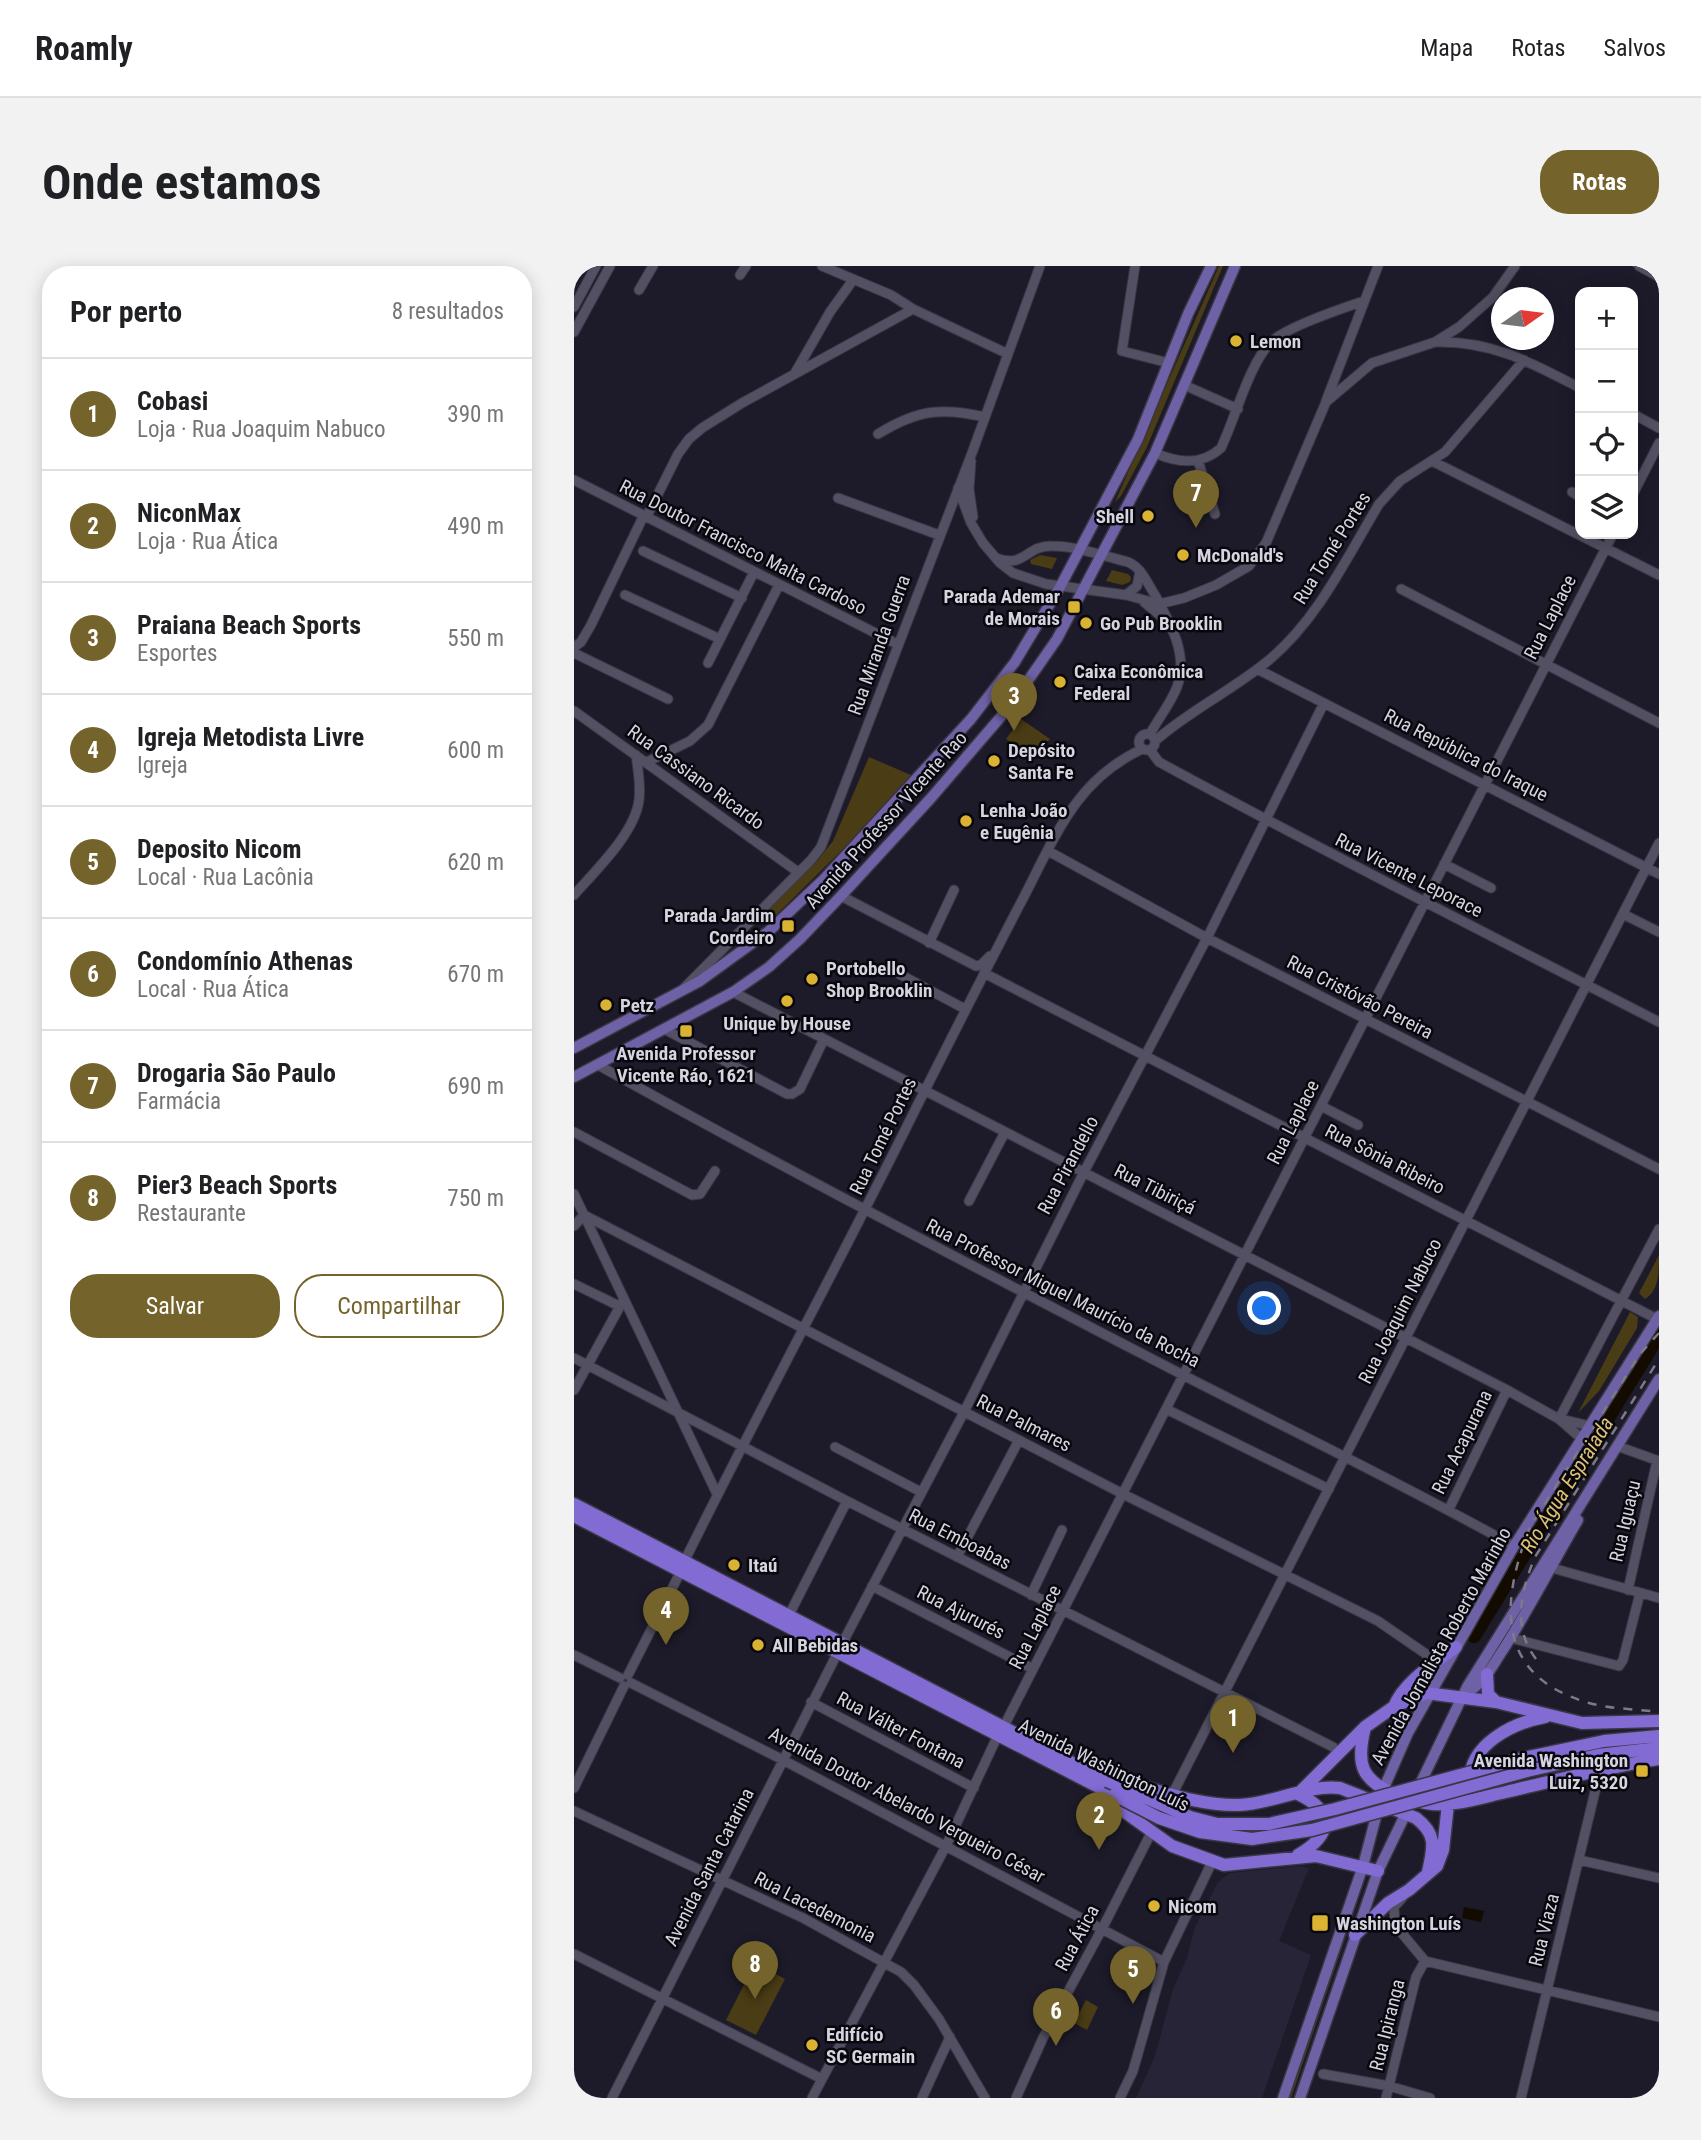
<!DOCTYPE html>
<html lang="pt">
<head>
<meta charset="utf-8">
<style>
  body { margin:0; font-family:"Roboto Condensed",sans-serif; background:#f2f2f2; color:#202124 }
  .controls { position:absolute; right:21px; top:21px; display:grid; overflow:hidden; border-radius:14px; box-shadow:0 4px 18px #0003 }
  .controls button { width:63px; height:63px; display:grid; place-items:center; padding:0; border:0; border-bottom:2px solid #e0e0e0; background:#fff; color:#202124; font:35px sans-serif }
  .compass { position:absolute; left:917px; top:21px; width:63px; height:63px; border-radius:50%; background:#fff; box-shadow:0 4px 18px #0003; rotate:76deg }
  .you { position:absolute; left:691px; top:1043px; width:24px; height:24px; margin:-18px; border:5px solid #fff; border-radius:50%; background:#1a73e8; box-shadow:0 0 0 10px #1a73e833 }
  .badge { display:grid; place-items:center; width:46px; height:46px; border-radius:50%; background:#74632b; color:#fff; font-size:23px; font-weight:700 }
  .pin { position:absolute; translate:-50% -58px; filter:drop-shadow(0 2px 4px #0008) }
  .pin::after { content:''; position:absolute; top:37px; width:24px; height:21px; background:inherit; clip-path:polygon(0 0,100% 0,50% 100%) }
  .list { margin:0; padding:0; list-style:none }
  h2 { display:flex; justify-content:space-between; align-items:center; height:91px; margin:0; padding:0 28px; font-size:30px }
  h2 small { font-size:23px; font-weight:400; color:#757577 }
  .list li { display:grid; grid-template-columns:46px 1fr auto; gap:21px; align-items:center; box-sizing:border-box; height:112px; padding:0 28px; border-top:2px solid #e0e0e0 }
  .list b { display:block; font-size:26px; white-space:nowrap }
  .list p { margin:0; font-size:23px; white-space:nowrap; color:#757577 }
  .list em { font-size:23px; font-style:normal; color:#757577 }
  .actions { display:flex; gap:14px; padding:21px 28px }
  .actions a { flex:1; padding:16px 0; border:2px solid #74632b; border-radius:28px; text-align:center; font-size:24px; color:#74632b }
  .actions .main { background:#74632b; color:#fff }
  .icon { flex:none; width:38px; height:38px; fill:none; stroke:currentColor; stroke-width:2; stroke-linecap:round; stroke-linejoin:round }
  .map { position:relative; flex:none; width:1085px; height:1832px; overflow:hidden; border-radius:28px }
  header { display:flex; align-items:center; gap:42px; box-sizing:border-box; height:98px; padding:0 35px; background:#fff; border-bottom:2px solid #e0e0e0 }
  header strong { font-size:33px }
  nav { display:flex; gap:38px; margin-inline-start:auto; font-size:24px }
  .intro { display:flex; align-items:center; justify-content:space-between; box-sizing:border-box; height:168px; padding:0 42px }
  h1 { margin:0; font-size:49px }
  .button { padding:18px 32px; border-radius:28px; background:#74632b; color:#fff; font-size:24px; font-weight:700 }
  main { display:flex; gap:42px; padding:0 42px }
  aside { flex:1; background:#fff; border-radius:28px; box-shadow:0 4px 18px #0003 }
  .map>svg:first-child { display:block }
  .built { fill:#272438 }
  .green { fill:#4a3c14 }
  .water { fill:#130a00 }
  .lines { fill:none; stroke-linecap:round; stroke-linejoin:round }
  .river { stroke:#130a00; stroke-width:14 }
  .minor-casing { stroke:#393743; stroke-width:11 }
  .major-casing { stroke:#393743; stroke-width:13 }
  .highway-casing { stroke:#393743; stroke-width:15 }
  .minor { stroke:#525062; stroke-width:9 }
  .major { stroke:#6f61a6; stroke-width:10 }
  .highway { stroke:#826cd4; stroke-width:12 }
  .rail { stroke:#7c7a87; stroke-width:2.5; stroke-dasharray:9 9; stroke-linecap:butt }
  .highway-bridge-casing { stroke:#393743; stroke-width:15; stroke-linecap:butt }
  .highway-bridge { stroke:#826cd4; stroke-width:12 }
  .poi-dot { fill:#dbb333; stroke:#07070d; stroke-width:2.5 }
  .labels { text-anchor:middle; dominant-baseline:central; stroke-width:5; stroke-linejoin:round; paint-order:stroke }
  .poi-label { font-size:19px; font-weight:bold; fill:#d5d4df; stroke:#07070d; text-anchor:start }
  .street-label { font-size:19px; fill:#d5d4df; stroke:#07070d }
  .water-label { font-size:21px; font-style:italic; fill:#dec170; stroke:#07070d }
</style>
</head>
<body>
<header>
<strong>Roamly</strong>
<nav><a>Mapa</a><a>Rotas</a><a>Salvos</a></nav>
</header>
<div class="intro"><h1>Onde estamos</h1><a class="button">Rotas</a></div>
<main>
<aside>
<h2>Por perto<small>8 resultados</small></h2>
<ul class="list">
<li><span class="badge">1</span><div><b>Cobasi</b><p>Loja · Rua Joaquim Nabuco</p></div><em>390 m</em></li>
<li><span class="badge">2</span><div><b>NiconMax</b><p>Loja · Rua Ática</p></div><em>490 m</em></li>
<li><span class="badge">3</span><div><b>Praiana Beach Sports</b><p>Esportes</p></div><em>550 m</em></li>
<li><span class="badge">4</span><div><b>Igreja Metodista Livre</b><p>Igreja</p></div><em>600 m</em></li>
<li><span class="badge">5</span><div><b>Deposito Nicom</b><p>Local · Rua Lacônia</p></div><em>620 m</em></li>
<li><span class="badge">6</span><div><b>Condomínio Athenas</b><p>Local · Rua Ática</p></div><em>670 m</em></li>
<li><span class="badge">7</span><div><b>Drogaria São Paulo</b><p>Farmácia</p></div><em>690 m</em></li>
<li><span class="badge">8</span><div><b>Pier3 Beach Sports</b><p>Restaurante</p></div><em>750 m</em></li>
</ul>
<div class="actions"><a class="main">Salvar</a><a>Compartilhar</a></div>
</aside>
<div class="map">
<svg width="1085" height="1832" viewBox="0 0 1085 1832">
  <rect width="100%" height="100%" fill="#1d1b2a"/>
  <path class="built" d="M726,1600L735,1602L705,1675L737,1689L688,1832H562L581,1790L599,1723L613,1692L621,1661L644,1616L656,1607Z"/>
  <path class="green" d="M645,0H649L572,183L547,230L541,236Z
    M466,289L483,292L478,303L457,298L456,294Z
    M538,304L554,308L557,311L556,316L548,319L532,315Z
    M447,453L476,473L461,492L432,473Z
    M295,491L337,509L268,584L195,656L187,649L243,595L259,575Z
    M1085,989C1085,1006 1085,1025 1071,1033L1065,1027Z
    M1056,1046L1064,1051L1063,1062L1025,1125L1004,1147Z
    M788,1615L790,1616L717,1832H715Z
    M181,1697L211,1713L182,1769L152,1754Z
    M512,1734L524,1741L513,1764L500,1757Z"/>
  <path class="water" d="M890,1641L910,1645L907,1656L888,1652Z"/>
  <g class="lines">
    <path class="river" d="M900,1370L1085,1069"/>
    <defs>
      <path id="minor" d="M248,0L317,29L339,43L434,88
        M561,0L548,85L595,97
        M1065,0L1085,11
        M166,9L172,0
        M65,24L79,0
        M0,41L22,0
        M0,66L36,0
        M863,76C919,75 958,97 1006,122
        M221,107L256,46L279,14
        M610,119L664,143
        M752,135L804,0
        M1059,148L1085,162
        M304,168C343,144 366,141 411,151
        M581,187C604,197 627,200 647,182C661,153 675,98 697,76C712,61 769,42 790,35
        M397,195L395,223L399,251
        M624,195L641,248
        M858,195L1085,309
        M0,214L323,378
        M395,223L384,222L397,257L409,277L426,297L439,307L472,318L552,329L585,338L610,332L642,319L675,300L692,277L752,136L798,97L861,76L885,61L919,31L941,0
        M998,226L1006,231
        M1059,228L1085,177
        M264,232L365,269
        M72,252L104,188L115,173L128,162L168,137L339,43
        M69,285L168,332
        M422,292C451,303 452,279 478,280C503,280 529,290 554,296C568,302 573,317 581,329C596,357 615,389 603,421C597,437 584,453 576,468
        M827,323L1085,457
        M51,329L146,373
        M552,329L563,320L566,305
        M570,336L594,356
        M0,381L7,376L17,359L69,251
        M0,387L94,433
        M134,397L180,306
        M683,403L1085,608
        M0,445L224,606
        M565 476a8 8 0 1 1 16 0a8 8 0 1 1-16 0Z
        M581,475C616,444 659,424 695,394C744,353 772,293 805,238L826,215L871,186L950,94
        M576,484L585,496C750,586 918,670 1085,756
        M73,496L116,475L134,459L205,319
        M474,585L633,672L1085,903
        M870,598L917,622
        M0,629C22,604 61,567 65,534C67,519 64,504 62,489
        M267,630L402,700L407,699L416,690
        M1049,648L1085,666
        M355,677L380,624
        M314,702L391,743
        M410,707L1083,1053
        M110,722L237,594L247,581L398,187L466,0
        M159,726L933,1124L985,1153L1008,1173
        M92,764L213,828H218L226,823L250,773
        M24,799C216,906 412,1007 607,1108C718,1165 831,1219 940,1280
        M747,840L784,859
        M0,866L118,929L126,928L141,905
        M0,928L143,1228
        M395,935L431,866
        M0,960L10,949L549,1228L804,1355L865,1397
        M0,1018L45,1040
        M0,1092L273,1235L759,1481
        M0,1124L50,1033
        M592,1143L755,1223
        M985,1153L1085,963
        M987,1153L1016,1160
        M1043,1180L1085,1195
        M261,1181L347,1226
        M875,1243L933,1124
        M383,1291L445,1174
        M110,1296C185,1144 266,996 341,844C375,777 409,709 444,642C463,607 479,568 503,536C520,513 543,495 568,483
        M978,1302L1085,1332
        M298,1320L459,1403
        M1054,1324L1083,1195
        M457,1329L488,1264
        M215,1349L273,1235
        M937,1372L1045,1400L1049,1394L1066,1327
        M269,1376L390,1146L510,906L633,672L750,437
        M0,1389L46,1412
        M54,1409L107,1305
        M57,1417L209,1494L590,1696
        M237,1436L400,1522
        M430,1460L1039,268
        M0,1522L50,1420
        M598,1529L1085,577
        M0,1545L229,1652L327,1706L340,1719L365,1753L411,1832
        M1005,1594L1085,1612
        M829,1631L820,1641L821,1659L851,1695L1085,1751
        M0,1688L248,1813
        M749,1808L815,1820L856,1832
        M38,1832L264,1386
        M238,1832L372,1580L424,1469
        M348,1832L376,1771
        M442,1832L469,1772L528,1663L577,1567
        M546,1832L559,1805L590,1696L638,1596
        M812,1832L842,1711L851,1695
        M947,1832L1026,1505
        M1084,1832L1085,1828"/>
      <path id="major" d="M0,782L126,715L195,665L250,613L397,453L441,396L486,321L564,173L614,48L637,0
        M0,811L159,726L195,701L226,673L267,630L357,532L437,439L483,373L581,187L661,0
        M893,1421L900,1422C912,1413 919,1399 927,1387C955,1344 978,1298 1004,1254
        M709,1832L789,1600L809,1524L834,1467L940,1280L1085,1050
        M726,1832L804,1605L893,1421L1085,1113"/>
      <path id="highway" d="M0,1238L533,1515
        M0,1250L540,1529
        M913,1408L914,1428L922,1436
        M820,1441C829,1416 861,1397 882,1381
        M791,1461C782,1497 786,1514 822,1529C834,1533 846,1537 858,1538C882,1540 909,1531 932,1526C983,1514 1034,1501 1085,1493
        M949,1492L1030,1475L1085,1470
        M953,1505L1024,1489L1085,1482
        M527,1509C573,1519 617,1540 665,1539C698,1538 734,1518 766,1522L842,1552C864,1569 859,1582 854,1606
        M896,1516C895,1478 939,1457 971,1451
        M724,1528L791,1461L821,1440L852,1427L922,1436L1008,1457L1085,1455
        M527,1529L598,1580L650,1599L742,1590L804,1605
        M724,1589C758,1569 762,1546 724,1528
        M781,1669L814,1637L835,1624L863,1600L869,1584L874,1538"/>
    </defs>
    <use href="#minor" class="minor-casing"/>
    <use href="#major" class="major-casing"/>
    <use href="#highway" class="highway-casing"/>
    <use href="#minor" class="minor"/>
    <use href="#major" class="major"/>
    <use href="#highway" class="highway"/>
    <path class="rail" d="M1085,1067L1066,1088L956,1261C926,1337 921,1410 1015,1437C1037,1443 1062,1443 1085,1446
      M962,1393C938,1362 947,1324 961,1291L1085,1093"/>
    <defs>
      <path id="highway-bridge" d="M533,1515L616,1551L643,1558H695L761,1543L949,1492
        M540,1529L585,1552L626,1566L678,1573L738,1564L953,1505"/>
    </defs>
    <use href="#highway-bridge" class="highway-bridge-casing"/>
    <use href="#highway-bridge" class="highway-bridge"/>
  </g>
  <g class="poi-dot">
    <circle cx="662" cy="75" r="7"/>
    <circle cx="574" cy="250" r="7"/>
    <circle cx="609" cy="289" r="7"/>
    <rect x="493" y="334" width="14" height="14" rx="3.5"/>
    <circle cx="512" cy="357" r="7"/>
    <circle cx="486" cy="416" r="7"/>
    <circle cx="420" cy="495" r="7"/>
    <circle cx="392" cy="555" r="7"/>
    <rect x="207" y="653" width="14" height="14" rx="3.5"/>
    <circle cx="238" cy="713" r="7"/>
    <circle cx="213" cy="735" r="7"/>
    <circle cx="32" cy="739" r="7"/>
    <rect x="105" y="758" width="14" height="14" rx="3.5"/>
    <circle cx="160" cy="1299" r="7"/>
    <circle cx="184" cy="1379" r="7"/>
    <rect x="1061" y="1498" width="14" height="14" rx="3.5"/>
    <circle cx="580" cy="1640" r="7"/>
    <rect x="737" y="1648" width="18" height="18" rx="3.5"/>
    <circle cx="238" cy="1779" r="7"/>
  </g>
  <g class="labels">
    <g class="poi-label">
      <text x="676" y="75">Lemon</text>
      <text x="560" y="250" text-anchor="end">Shell</text>
      <text x="623" y="289">McDonald's</text>
      <text x="486" y="330" text-anchor="end">Parada Ademar<tspan x="486" dy="22">de Morais</tspan></text>
      <text x="526" y="357">Go Pub Brooklin</text>
      <text x="500" y="405">Caixa Econômica<tspan x="500" dy="22">Federal</tspan></text>
      <text x="434" y="484">Depósito<tspan x="434" dy="22">Santa Fe</tspan></text>
      <text x="406" y="544">Lenha João<tspan x="406" dy="22">e Eugênia</tspan></text>
      <text x="200" y="649" text-anchor="end">Parada Jardim<tspan x="200" dy="22">Cordeiro</tspan></text>
      <text x="252" y="702">Portobello<tspan x="252" dy="22">Shop Brooklin</tspan></text>
      <text x="46" y="739">Petz</text>
      <text x="213" y="757" text-anchor="middle">Unique by House</text>
      <text x="112" y="787" text-anchor="middle">Avenida Professor<tspan x="112" dy="22">Vicente Ráo, 1621</tspan></text>
      <text x="174" y="1299">Itaú</text>
      <text x="198" y="1379">All Bebidas</text>
      <text x="1054" y="1494" text-anchor="end">Avenida Washington<tspan x="1054" dy="22">Luiz, 5320</tspan></text>
      <text x="594" y="1640">Nicom</text>
      <text x="762" y="1657">Washington Luís</text>
      <text x="252" y="1768">Edifício<tspan x="252" dy="22">SC Germain</tspan></text>
    </g>
    <g class="street-label">
      <text transform="translate(169 281) rotate(27)">Rua Doutor Francisco Malta Cardoso</text>
      <text transform="translate(758 282) rotate(-58)">Rua Tomé Portes</text>
      <text transform="translate(976 351) rotate(-63)">Rua Laplace</text>
      <text transform="translate(305 379) rotate(-70)">Rua Miranda Guerra</text>
      <text transform="translate(892 489) rotate(27)">Rua República do Iraque</text>
      <text transform="translate(122 511) rotate(36)">Rua Cassiano Ricardo</text>
      <text transform="translate(312 554) rotate(-48)">Avenida Professor Vicente Rao</text>
      <text transform="translate(835 609) rotate(27)">Rua Vicente Leporace</text>
      <text transform="translate(786 731) rotate(27)">Rua Cristóvão Pereira</text>
      <text transform="translate(719 856) rotate(-63)">Rua Laplace</text>
      <text transform="translate(309 870) rotate(-64)">Rua Tomé Portes</text>
      <text transform="translate(811 893) rotate(27)">Rua Sônia Ribeiro</text>
      <text transform="translate(494 899) rotate(-62)">Rua Pirandello</text>
      <text transform="translate(581 923) rotate(27)">Rua Tibiriçá</text>
      <text transform="translate(489 1027) rotate(27)">Rua Professor Miguel Maurício da Rocha</text>
      <text transform="translate(826 1045) rotate(-63)">Rua Joaquim Nabuco</text>
      <text transform="translate(450 1157) rotate(27)">Rua Palmares</text>
      <text transform="translate(888 1176) rotate(-64)">Rua Acapurana</text>
      <text transform="translate(1051 1255) rotate(-77)">Rua Iguaçu</text>
      <text transform="translate(386 1273) rotate(27)">Rua Emboabas</text>
      <text transform="translate(387 1346) rotate(27)">Rua Ajururés</text>
      <text transform="translate(461 1361) rotate(-63)">Rua Laplace</text>
      <text transform="translate(867 1380) rotate(-61)">Avenida Jornalista Roberto Marinho</text>
      <text transform="translate(327 1464) rotate(28)">Rua Válter Fontana</text>
      <text transform="translate(530 1499) rotate(26)">Avenida Washington Luís</text>
      <text transform="translate(333 1539) rotate(28)">Avenida Doutor Abelardo Vergueiro César</text>
      <text transform="translate(135 1601) rotate(-63)">Avenida Santa Catarina</text>
      <text transform="translate(241 1641) rotate(27)">Rua Lacedemonia</text>
      <text transform="translate(970 1664) rotate(-76)">Rua Viaza</text>
      <text transform="translate(503 1672) rotate(-62)">Rua Ática</text>
      <text transform="translate(813 1759) rotate(-76)">Rua Ipiranga</text>
    </g>
    <g class="water-label">
      <text transform="translate(993 1219) rotate(-58)">Rio Água Espraiada</text>
    </g>
  </g>
</svg>
<div class="controls">
<button>+</button>
<button>−</button>
<button><svg class="icon" aria-label="locate" viewBox="0 0 24 24"><circle cx="12" cy="12" r="6"/><path d="M12 2v4M12 18v4M2 12h4M18 12h4"/></svg></button>
<button><svg class="icon" aria-label="layers" viewBox="0 0 24 24"><path d="M12 4l9 5-9 5-9-5zM3 14l9 5 9-5"/></svg></button>
</div>
<svg class="compass" viewBox="-18 -18 36 36"><path d="M0-13l5 13h-10z" fill="#e53935"/><path d="M0 13l5-13h-10z" fill="#757577"/></svg>
<div class="you"></div>
<div class="pin badge" style="left:659px;top:1487px">1</div>
<div class="pin badge" style="left:525px;top:1584px">2</div>
<div class="pin badge" style="left:440px;top:465px">3</div>
<div class="pin badge" style="left:92px;top:1379px">4</div>
<div class="pin badge" style="left:559px;top:1738px">5</div>
<div class="pin badge" style="left:482px;top:1780px">6</div>
<div class="pin badge" style="left:622px;top:262px">7</div>
<div class="pin badge" style="left:181px;top:1733px">8</div>
</div>
</main>
</body>
</html>
